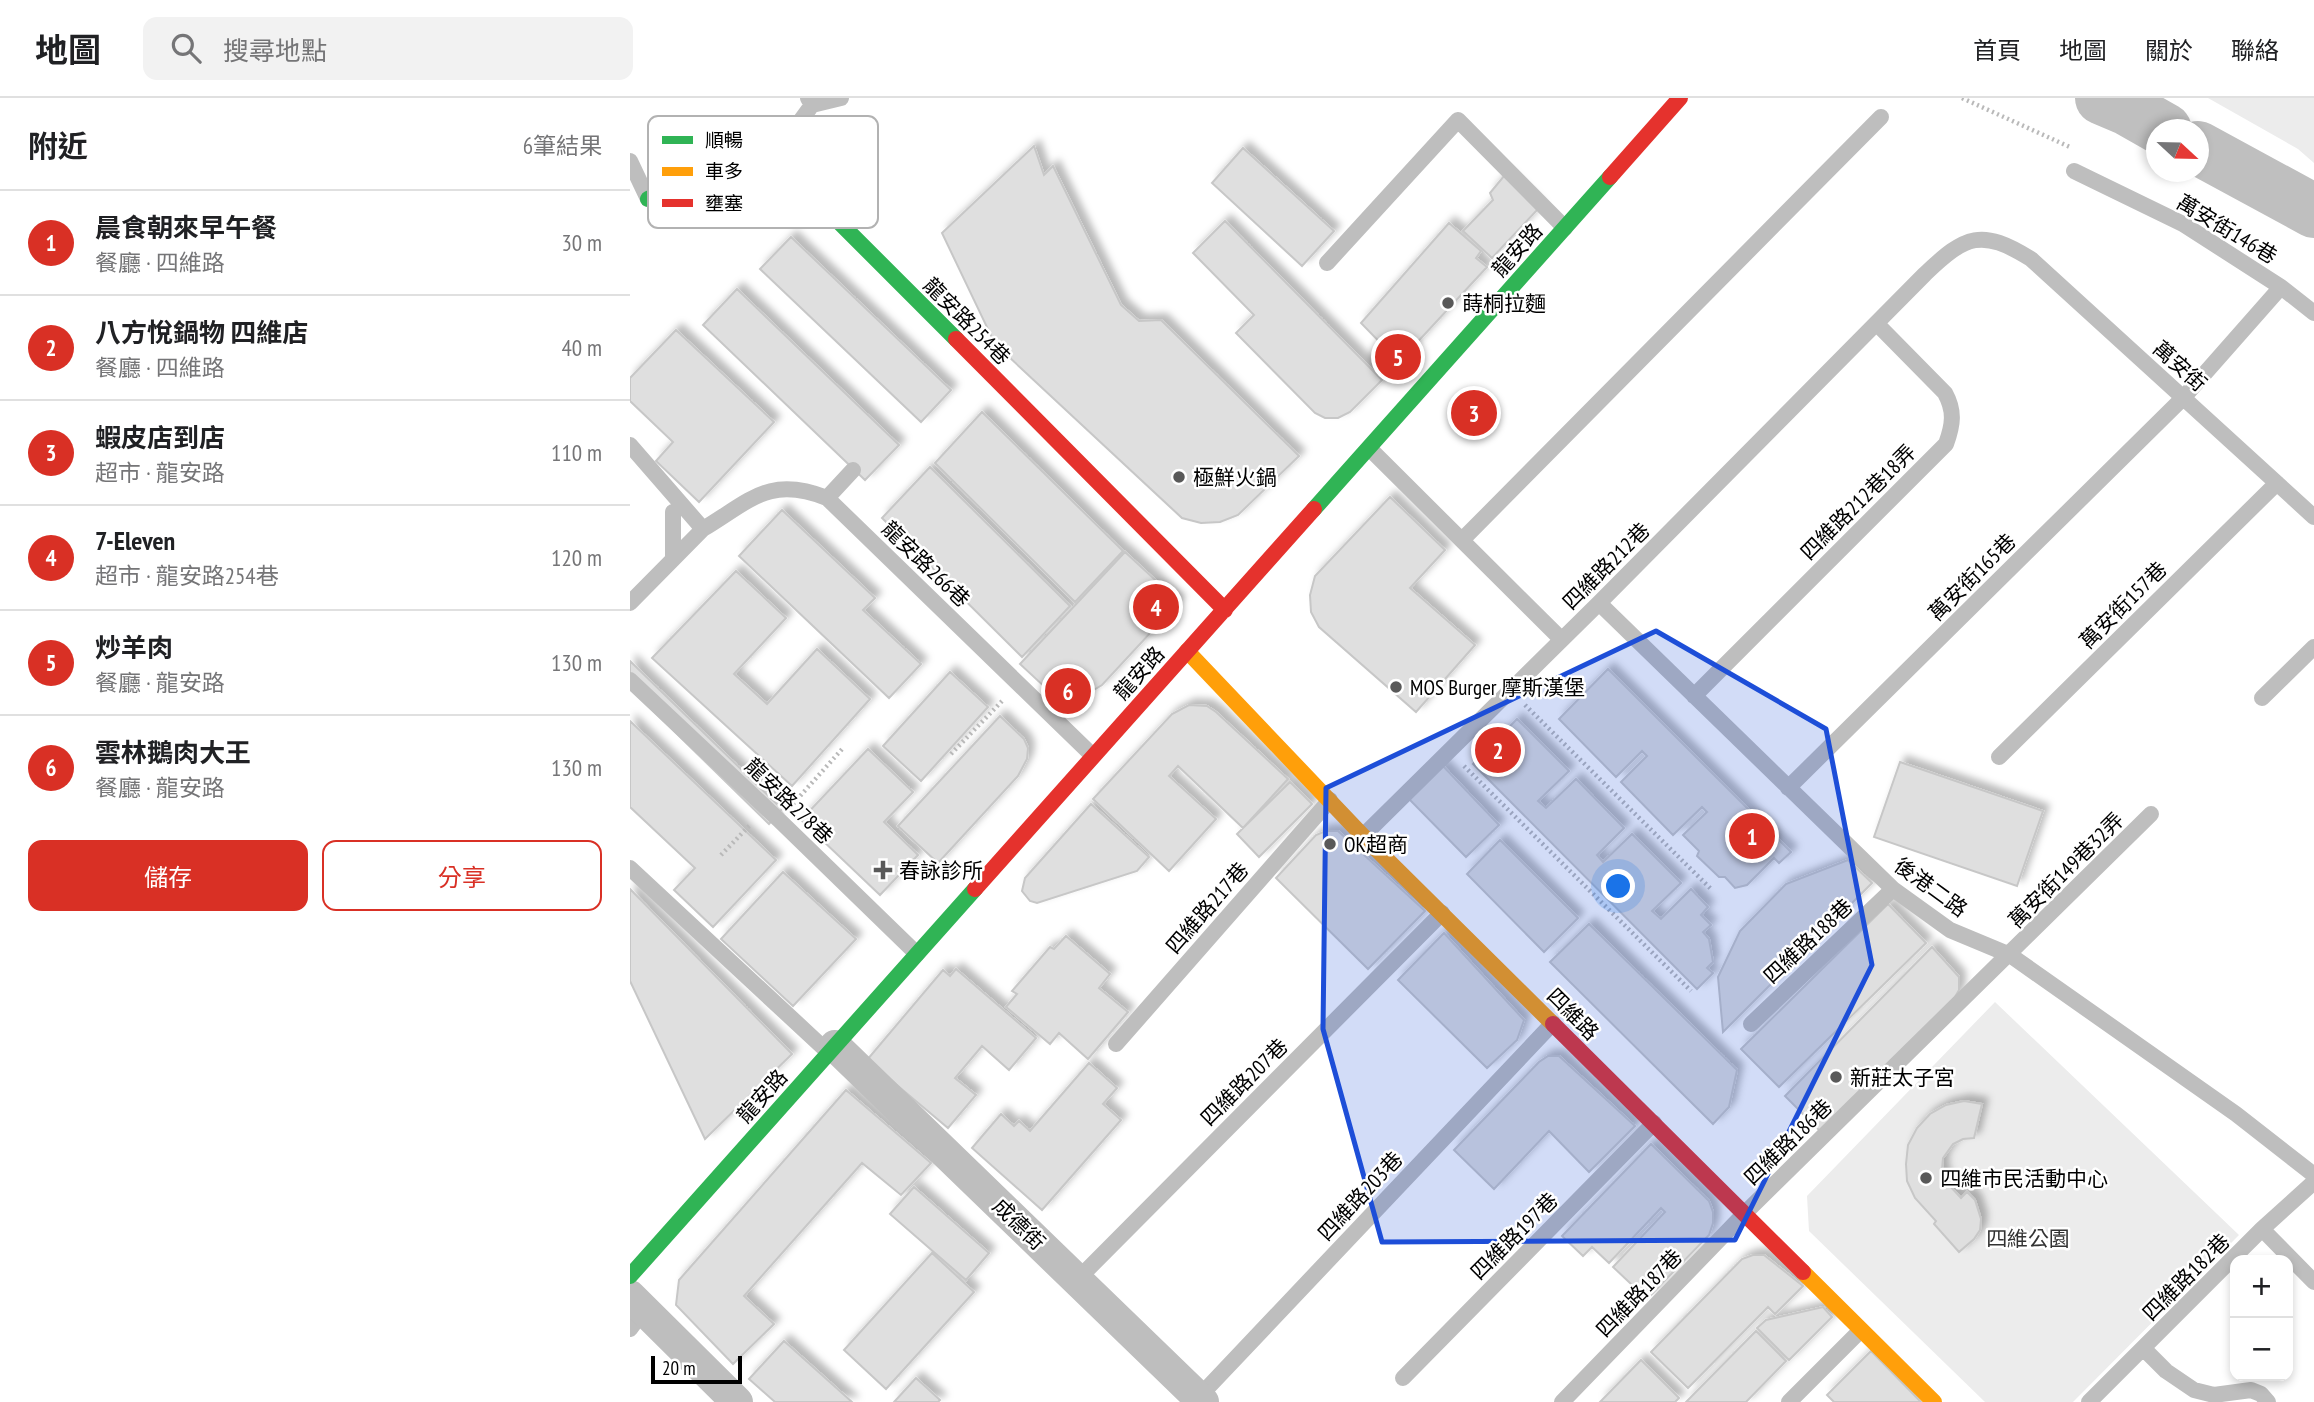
<!DOCTYPE html>
<html lang="zh-TW">
<head>
<meta charset="utf-8">
<style>
  body { margin:0; font-family:"PT Sans Narrow","Noto Sans TC",sans-serif; background:#f2f2f2; color:#202124 }
  .controls { position:absolute; right:21px; bottom:21px; display:grid; overflow:hidden; border-radius:14px; box-shadow:0 4px 10px #0003 }
  .controls button { width:63px; height:63px; display:grid; place-items:center; padding:0; border:0; border-bottom:2px solid #e0e0e0; background:#fff; color:#202124; font:35px sans-serif }
  .compass { position:absolute; left:1516px; top:21px; width:63px; height:63px; border-radius:50%; background:#fff; box-shadow:0 4px 10px #0003; rotate:112deg }
  .scale { position:absolute; left:21px; bottom:18px; width:91px; box-sizing:border-box; padding-left:7px; border:4px solid #000; border-top:0; font-size:19px; line-height:24px; white-space:nowrap; color:#000; -webkit-text-stroke:5px #fff; paint-order:stroke }
  .you { position:absolute; left:989px; top:789px; width:24px; height:24px; margin:-18px; border:5px solid #fff; border-radius:50%; background:#1a73e8; box-shadow:0 0 0 10px #1a73e833 }
  .badge { display:grid; place-items:center; width:46px; height:46px; border-radius:50%; background:#d93025; color:#fff; font-size:23px; font-weight:700 }
  .pin { position:absolute; translate:-50% -50%; border:4px solid #fff; box-shadow:0 2px 7px #0006 }
  .list { margin:0; padding:0; list-style:none }
  h2 { display:flex; justify-content:space-between; align-items:center; height:91px; margin:0; padding:0 28px; font-size:30px }
  h2 small { font-size:23px; font-weight:400; color:#757577 }
  .list li { display:grid; grid-template-columns:46px 1fr auto; gap:21px; align-items:center; box-sizing:border-box; height:105px; padding:0 28px; border-top:2px solid #e0e0e0 }
  .list b { display:block; font-size:26px; white-space:nowrap }
  .list p { margin:0; font-size:23px; white-space:nowrap; color:#757577 }
  .list em { font-size:23px; font-style:normal; color:#757577 }
  .actions { display:flex; gap:14px; padding:21px 28px }
  .actions a { flex:1; padding:16px 0; border:2px solid #d93025; border-radius:14px; text-align:center; font-size:24px; color:#d93025 }
  .actions .main { background:#d93025; color:#fff }
  .icon { flex:none; width:38px; height:38px; fill:none; stroke:currentColor; stroke-width:2; stroke-linecap:round; stroke-linejoin:round }
  .map { position:relative; flex:none; width:1684px; height:1304px; overflow:hidden }
  header { display:flex; align-items:center; gap:42px; box-sizing:border-box; height:98px; padding:0 35px; background:#fff; border-bottom:2px solid #e0e0e0 }
  header strong { font-size:33px }
  nav { display:flex; gap:38px; margin-inline-start:auto; font-size:24px }
  .search { width:490px; height:63px; background:#f2f2f2; display:flex; align-items:center; gap:18px; box-sizing:border-box; padding:0 24px; border-radius:14px; color:#757577; font-size:26px }
  main { display:flex }
  aside { flex:1; background:#fff }
  .map>svg:first-child { display:block }
  .green { fill:#ececec }
  .lines { fill:none; stroke-linecap:round; stroke-linejoin:round }
  .river { stroke:#bfbfbf; stroke-width:54 }
  .building { fill:#dfdfdf; stroke:#c7c7c7; stroke-width:2; filter:url(#shadow) }
  .path { stroke:#b9b9b9; stroke-width:4.5; stroke-dasharray:2 3.5; stroke-linecap:butt }
  .lane { stroke:#bebebe; stroke-width:16 }
  .street { stroke:#bebebe; stroke-width:32 }
  .fast { stroke:#30b455; stroke-width:16 }
  .slow { stroke:#ff9f0a; stroke-width:16 }
  .jam { stroke:#e5322d; stroke-width:16 }
  .marked { fill:#1d4ed8; fill-opacity:0.2; stroke:#1d4ed8; stroke-width:5; stroke-linejoin:round }
  .poi-dot { fill:#595959; stroke:#fff; stroke-width:2.5 }
  .labels { text-anchor:middle; dominant-baseline:central; stroke-width:5; stroke-linejoin:round; paint-order:stroke }
  .street-label { font-size:21px; fill:#000; stroke:#fff }
  .poi-label { font-size:21px; fill:#000; stroke:#fff; text-anchor:start }
  .park-label { font-size:21px; fill:#333; stroke:#fff }
  .key { fill:#fff; stroke:#b2b2b2; stroke-width:2 }
  .key-label { font-size:19px; fill:#000 }
</style>
</head>
<body>
<header>
<strong>地圖</strong>
<div class="search"><svg class="icon" aria-label="search" viewBox="0 0 24 24"><circle cx="10" cy="10" r="6"/><path d="M15 15l6 6"/></svg>搜尋地點</div>
<nav><a>首頁</a><a>地圖</a><a>關於</a><a>聯絡</a></nav>
</header>
<main>
<aside>
<h2>附近<small>6筆結果</small></h2>
<ul class="list">
<li><span class="badge">1</span><div><b>晨食朝來早午餐</b><p>餐廳 · 四維路</p></div><em>30 m</em></li>
<li><span class="badge">2</span><div><b>八方悅鍋物 四維店</b><p>餐廳 · 四維路</p></div><em>40 m</em></li>
<li><span class="badge">3</span><div><b>蝦皮店到店</b><p>超市 · 龍安路</p></div><em>110 m</em></li>
<li><span class="badge">4</span><div><b>7-Eleven</b><p>超市 · 龍安路254巷</p></div><em>120 m</em></li>
<li><span class="badge">5</span><div><b>炒羊肉</b><p>餐廳 · 龍安路</p></div><em>130 m</em></li>
<li><span class="badge">6</span><div><b>雲林鵝肉大王</b><p>餐廳 · 龍安路</p></div><em>130 m</em></li>
</ul>
<div class="actions"><a class="main">儲存</a><a>分享</a></div>
</aside>
<div class="map">
<svg width="1684" height="1304" viewBox="0 0 1684 1304">
  <defs>
    <filter id="shadow"><feDropShadow dx="6" dy="-6" stdDeviation="3.5" flood-color="#0004"/></filter>
  </defs>
  <rect width="100%" height="100%" fill="#fff"/>
  <path class="green" d="M1578,0H1684V65L1668,51Z
    M1365,904L1609,1137L1443,1304H1355L1179,1133L1177,1098Z"/>
  <g class="lines">
    <path class="river" d="M1472,0L1498,11L1535,32
      M1568,50L1684,113"/>
  </g>
  <path class="building" d="M404,48L414,77L423,68L491,207L509,223L531,222L669,358L608,417L590,424L571,425L552,420L365,246L312,135Z
    M613,50L704,133L672,168L582,85Z
    M874,78L908,111L862,160L833,133L863,102L860,95Z
    M595,123L752,282L720,314L708,320H695L685,315L606,235L624,217L563,155Z
    M819,125L851,153L846,160L857,169L769,264L731,225Z
    M161,139L321,292L291,324L130,171Z
    M107,191L269,347L235,382L73,227Z
    M46,232L144,324L69,404L26,363L43,344L0,303V280Z
    M352,314L493,453L445,504L305,365Z
    M300,369L440,508L392,559L252,420Z
    M760,399L815,452L780,490L845,547L786,614L689,529L681,514L680,497L685,478Z
    M152,412L245,500L233,512L291,566L259,600L109,458Z
    M495,454L549,504L472,587L457,596L444,600L432,598L419,593L390,566Z
    M106,473L156,520L104,576L137,606L187,551L240,601L162,688L22,560Z
    M0,563L152,711L139,726L0,590Z
    M978,571L1161,754L1149,765L1144,760L1117,787L1105,790L1095,779H1089L1067,758L1069,753L1053,737L1077,714L1072,709L1043,737L991,684L1017,658L1012,653L986,679L929,621Z
    M320,574L358,609L291,683L253,648Z
    M559,607L577,608L586,614L658,681L613,730L548,668L539,678L586,721L539,773L463,701L542,616Z
    M370,618L394,641L398,650L397,661L388,678L308,765L268,728Z
    M887,621L939,673L908,703L916,710L946,681L994,730L967,757L973,764L1002,736L1051,785L1022,813L1031,821L1061,791L1078,809L1071,817L1081,827L1073,834L1079,841L1083,864L1077,870L1083,875L1067,891L843,666Z
    M0,623L146,762L83,829L44,792L65,770L0,709Z
    M238,651L283,694L254,724L288,757L250,797L171,722Z
    M1270,664L1413,713L1387,788L1244,739Z
    M812,667L869,727L836,759L779,701Z
    M660,684L682,706L629,759L607,736Z
    M461,706L519,759L507,773L407,805L400,803L392,793L395,780Z
    M696,733H708L795,813L738,871L646,780L686,737Z
    M870,742L948,820L914,854L837,776Z
    M1218,762L1242,785L1093,934L1088,879L1110,833L1156,786Z
    M153,774L226,841L163,908L91,841Z
    M0,791L162,956L75,1041L0,883Z
    M1258,806L1296,845L1149,989L1111,951Z
    M959,826L1107,972L1099,1009L1083,1026L920,864Z
    M814,835L894,922L887,942L857,970L768,882Z
    M436,838L480,876L469,890L498,914L458,961L429,935L420,946L376,909L387,896L382,893L420,849L424,851Z
    M1302,849L1329,879V892L1325,899L1191,1034L1155,998Z
    M326,871L406,940L379,972L352,948L325,980L346,997L318,1030L237,962L313,872L320,878Z
    M918,958H929L1005,1028L959,1074L919,1033L864,1091L824,1052L909,964Z
    M459,965L487,990L473,1006L491,1022L412,1112L342,1050L371,1016L384,1028L389,1023L400,1033Z
    M216,992L301,1065L271,1097L232,1065L114,1198L144,1226L103,1266L46,1207L49,1182Z
    M1334,1003L1352,1006L1344,1040L1333,1041L1323,1046L1313,1060L1312,1071L1317,1085L1331,1100L1337,1094L1345,1102L1351,1121L1350,1132L1344,1141L1329,1154L1304,1126L1306,1123L1285,1100L1277,1083L1276,1066L1278,1047L1287,1030L1300,1016L1316,1007Z
    M1021,1046L1079,1103L1083,1114V1125L1079,1137L1017,1201L983,1169L1035,1114L1031,1110L979,1165L962,1149L953,1158L932,1138Z
    M284,1089L359,1155L336,1182L260,1116Z
    M302,1155L344,1194L256,1291L214,1252Z
    M1123,1157H1134L1173,1188L1145,1216L1138,1209L1058,1290L1021,1254L1112,1161Z
    M1193,1209L1202,1219L1159,1262L1127,1230L1136,1222Z
    M1126,1233L1156,1263L1116,1304H1056Z
    M154,1243L222,1304H145L119,1281Z
    M1241,1253L1291,1304H1204L1197,1297Z
    M1011,1262L1049,1300L1045,1304H970Z
    M286,1280L310,1302L308,1304H264Z"/>
  <g class="lines">
    <path class="path" d="M1332,0L1442,50
      M895,607L1082,792
      M321,656L374,601
      M834,668L1061,893
      M163,706L213,650
      M91,757L121,726"/>
    <path class="lane" d="M182,7L211,0
      M144,59L182,7L178,0
      M0,63L18,101
      M1444,73L1553,126L1651,189L1684,215
      M697,165L828,22L935,130
      M0,347L73,431L0,505
      M739,350L931,541
      M197,400L223,372
      M73,431C120,403 139,377 197,400L463,658
      M832,442L1251,19
      M43,460V414
      M969,505L1263,791L1320,832L1380,857L1606,1016L1684,1077
      M0,582L149,722L287,856
      M1064,598L1316,346C1323,327 1325,313 1315,295L1247,226
      M1632,600L1684,549
      M1369,659L1647,385
      M1158,690L1554,299L1651,189
      M733,738L969,505L1295,176C1336,137 1351,130 1401,161L1684,419
      M0,770L199,955
      M1121,926L1263,791
      M486,946L700,702
      M1632,1131L1684,1184
      M447,1182L812,815
      M0,1231L14,1212
      M1514,1251L1536,1273L1564,1292L1584,1297L1621,1292L1631,1296L1638,1304
      M773,1280L1024,1025
      M566,1302L923,925
      M932,1304L1115,1115L1521,716
      M1159,1304L1231,1232
      M1459,1304L1632,1131L1684,1084"/>
    <path class="street" d="M205,948L573,1304
      M0,1198L107,1304"/>
    <path class="fast" d="M18,101L114,62L144,59L326,241
      M684,411L980,79
      M0,1178L345,791"/>
    <path class="slow" d="M557,553L733,738L923,926
      M1173,1174L1304,1304"/>
    <path class="jam" d="M980,79L1050,0
      M326,241L595,512
      M345,791L684,411
      M923,926L1173,1174"/>
  </g>
  <path class="marked" d="M1026,533L1196,631L1242,867L1105,1142L752,1144L693,931L696,690Z"/>
  <g class="poi-dot">
    <circle cx="818" cy="205" r="7"/>
    <circle cx="549" cy="379" r="7"/>
    <circle cx="766" cy="589" r="7"/>
    <circle cx="700" cy="746" r="7"/>
    <path d="M249.5 761.5h7v7h7v7h-7v7h-7v-7h-7v-7h7z"/>
    <circle cx="1206" cy="979" r="7"/>
    <circle cx="1296" cy="1080" r="7"/>
  </g>
  <g class="labels">
    <g class="street-label">
      <text transform="translate(1597 131) rotate(31)">萬安街146巷</text>
      <text transform="translate(887 152) rotate(-48)">龍安路</text>
      <text transform="translate(337 223) rotate(45)">龍安路254巷</text>
      <text transform="translate(1550 268) rotate(42)">萬安街</text>
      <text transform="translate(1228 404) rotate(-45)">四維路212巷18弄</text>
      <text transform="translate(296 466) rotate(44)">龍安路266巷</text>
      <text transform="translate(976 468) rotate(-45)">四維路212巷</text>
      <text transform="translate(1342 479) rotate(-45)">萬安街165巷</text>
      <text transform="translate(1493 507) rotate(-45)">萬安街157巷</text>
      <text transform="translate(509 575) rotate(-48)">龍安路</text>
      <text transform="translate(159 703) rotate(44)">龍安路278巷</text>
      <text transform="translate(1436 772) rotate(-45)">萬安街149巷32弄</text>
      <text transform="translate(1301 789) rotate(36)">後港二路</text>
      <text transform="translate(577 810) rotate(-49)">四維路217巷</text>
      <text transform="translate(1178 843) rotate(-43)">四維路188巷</text>
      <text transform="translate(943 916) rotate(45)">四維路</text>
      <text transform="translate(614 984) rotate(-45)">四維路207巷</text>
      <text transform="translate(132 998) rotate(-48)">龍安路</text>
      <text transform="translate(1158 1044) rotate(-44)">四維路186巷</text>
      <text transform="translate(730 1098) rotate(-47)">四維路203巷</text>
      <text transform="translate(389 1126) rotate(44)">成德街</text>
      <text transform="translate(884 1138) rotate(-45)">四維路197巷</text>
      <text transform="translate(1556 1179) rotate(-45)">四維路182巷</text>
      <text transform="translate(1009 1195) rotate(-46)">四維路187巷</text>
    </g>
    <g class="poi-label">
      <text x="832" y="205">蒔桐拉麵</text>
      <text x="563" y="379">極鮮火鍋</text>
      <text x="780" y="589">MOS Burger 摩斯漢堡</text>
      <text x="714" y="746">OK超商</text>
      <text x="269" y="772">春詠診所</text>
      <text x="1220" y="979">新莊太子宮</text>
      <text x="1310" y="1080">四維市民活動中心</text>
    </g>
    <g class="park-label">
      <text x="1398" y="1140">四維公園</text>
    </g>
  </g>
  <rect x="18" y="18" width="230" height="112" rx="10" class="key"/>
  <rect x="32" y="38" width="31" height="8" fill="#30b455"/>
  <rect x="32" y="69" width="31" height="9" fill="#ff9f0a"/>
  <rect x="32" y="101" width="31" height="8" fill="#e5322d"/>
  <g class="key-label">
    <text x="75" y="49">順暢</text>
    <text x="75" y="80">車多</text>
    <text x="75" y="112">壅塞</text>
  </g>
</svg>
<div class="controls">
<button>+</button>
<button>−</button>
</div>
<svg class="compass" viewBox="-18 -18 36 36"><path d="M0-13l5 13h-10z" fill="#e53935"/><path d="M0 13l5-13h-10z" fill="#757577"/></svg>
<div class="scale">20 m</div>
<div class="you"></div>
<div class="pin badge" style="left:1122px;top:738px">1</div>
<div class="pin badge" style="left:868px;top:652px">2</div>
<div class="pin badge" style="left:844px;top:315px">3</div>
<div class="pin badge" style="left:526px;top:509px">4</div>
<div class="pin badge" style="left:768px;top:259px">5</div>
<div class="pin badge" style="left:438px;top:593px">6</div>
</div>
</main>
</body>
</html>
